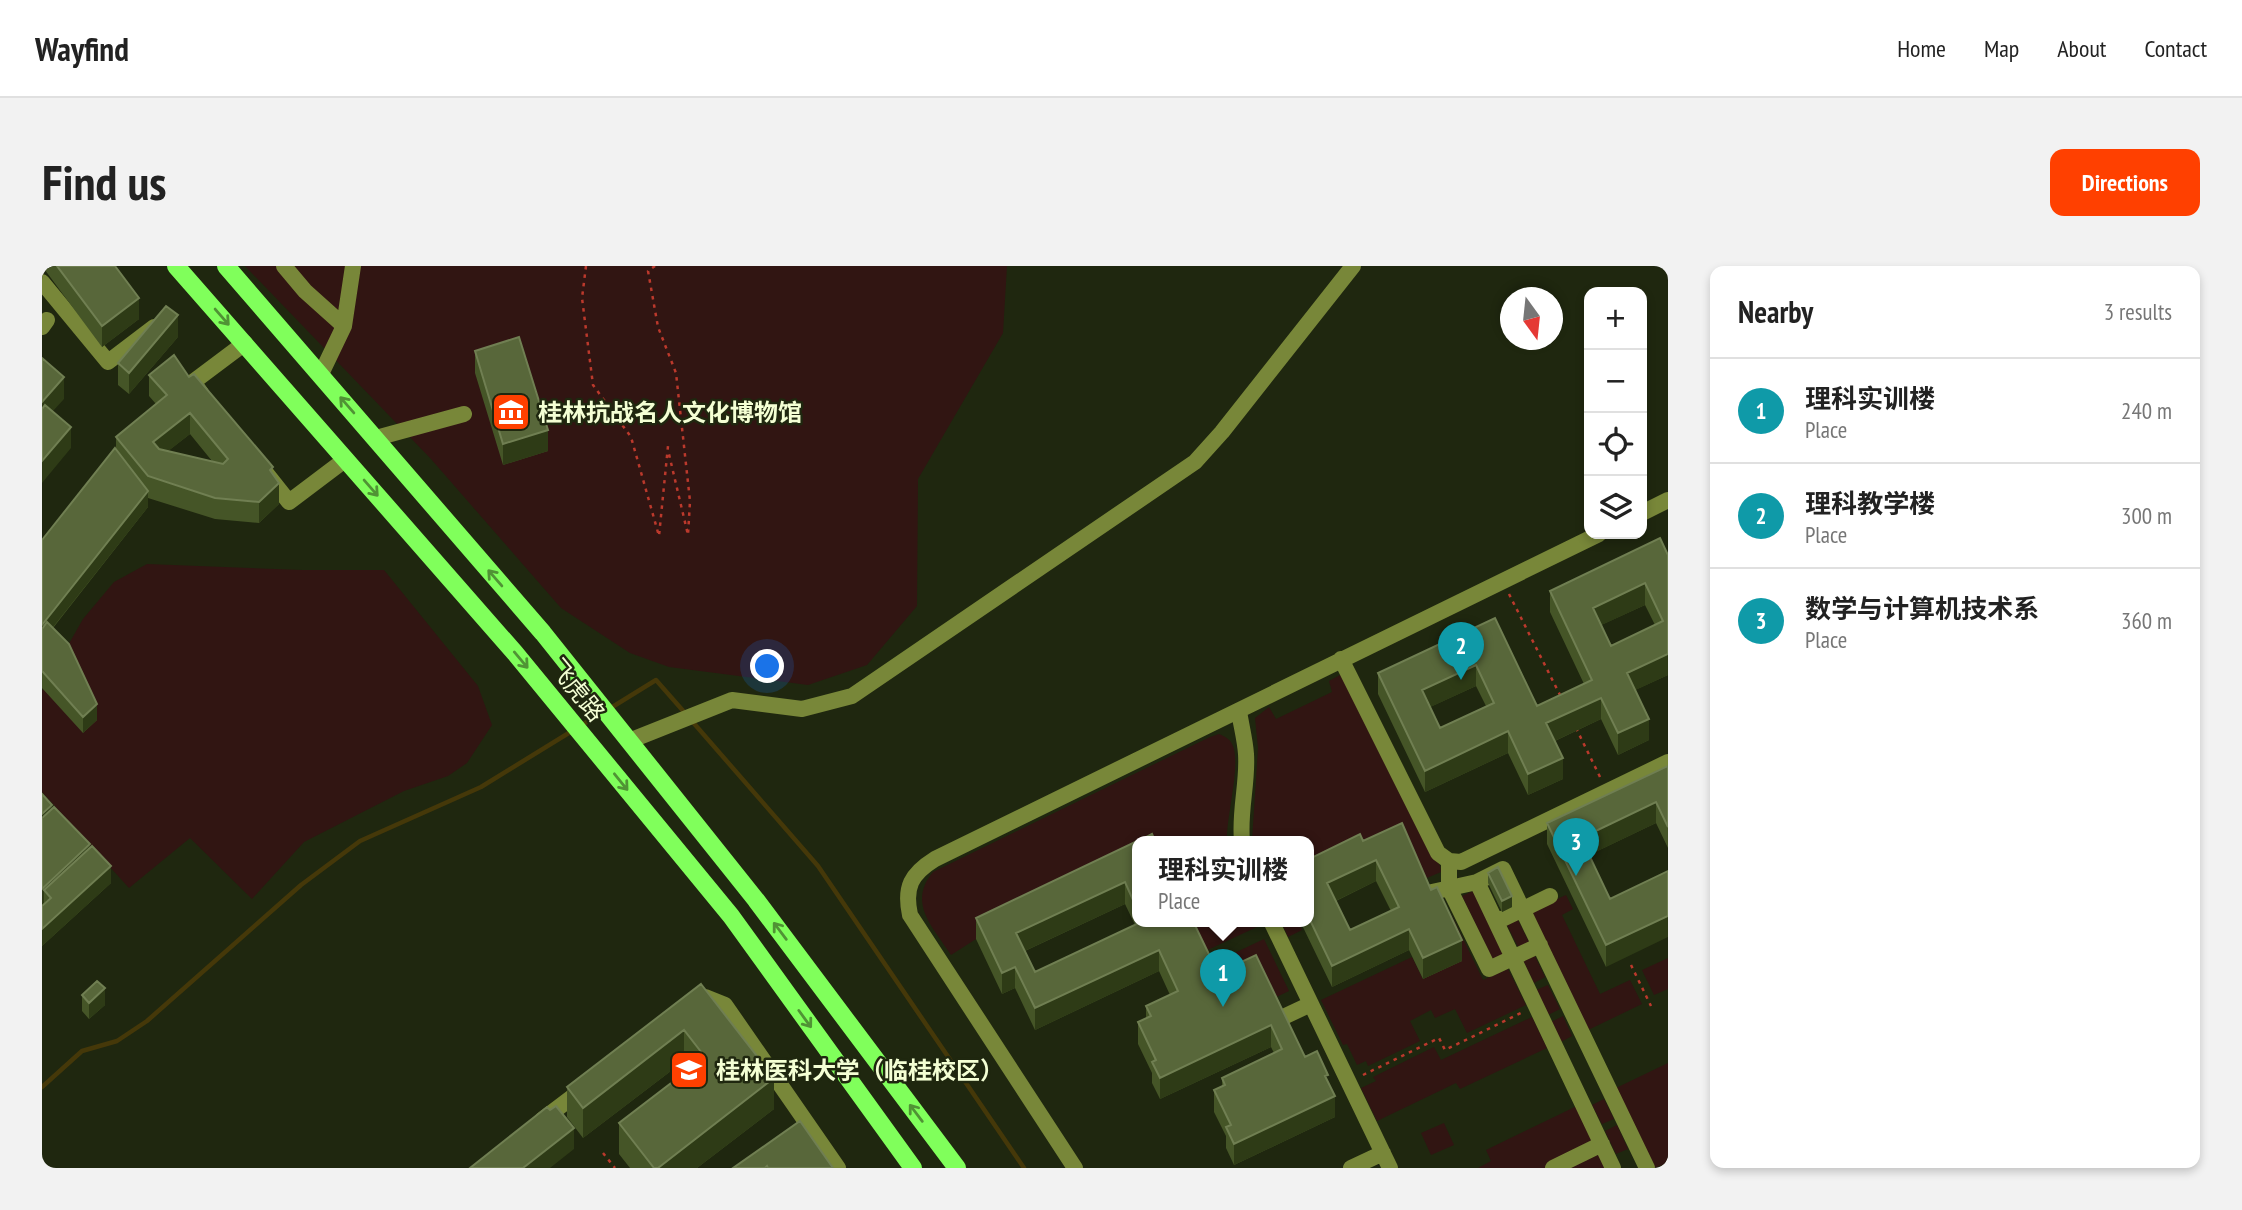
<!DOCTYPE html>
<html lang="en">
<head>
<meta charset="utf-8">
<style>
  body { margin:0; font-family:"PT Sans Narrow","Noto Sans SC",sans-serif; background:#f2f2f2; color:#222 }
  .controls { position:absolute; right:21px; top:21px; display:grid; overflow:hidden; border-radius:14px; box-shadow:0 4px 10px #0003 }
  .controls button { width:63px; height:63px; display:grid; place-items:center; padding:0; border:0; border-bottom:2px solid #e0e0e0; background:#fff; color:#222; font:35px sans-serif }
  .compass { position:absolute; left:1458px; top:21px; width:63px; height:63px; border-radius:50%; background:#fff; box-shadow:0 4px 10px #0003; rotate:165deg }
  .you { position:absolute; left:726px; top:401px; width:24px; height:24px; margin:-18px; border:5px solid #fff; border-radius:50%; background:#1a73e8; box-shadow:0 0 0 10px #1a73e833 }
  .badge { display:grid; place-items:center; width:46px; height:46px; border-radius:50%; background:#ff4000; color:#fff; font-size:23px; font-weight:700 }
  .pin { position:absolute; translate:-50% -58px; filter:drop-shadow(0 2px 4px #0008) }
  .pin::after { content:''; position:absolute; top:37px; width:24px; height:21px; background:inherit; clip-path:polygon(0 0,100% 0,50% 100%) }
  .popup { position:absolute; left:1090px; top:570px; width:182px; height:91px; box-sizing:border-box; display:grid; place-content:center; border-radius:14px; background:#fff; filter:drop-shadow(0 2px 5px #0005); font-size:23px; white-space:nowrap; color:#767676 }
  .popup b { font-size:26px; color:#222 }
  .popup::after { content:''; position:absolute; left:50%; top:100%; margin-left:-14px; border:14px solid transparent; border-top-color:#fff }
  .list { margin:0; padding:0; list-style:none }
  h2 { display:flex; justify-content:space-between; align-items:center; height:91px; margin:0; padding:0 28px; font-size:30px }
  h2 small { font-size:23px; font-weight:400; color:#767676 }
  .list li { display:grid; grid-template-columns:46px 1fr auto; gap:21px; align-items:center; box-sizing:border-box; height:105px; padding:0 28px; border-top:2px solid #e0e0e0 }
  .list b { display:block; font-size:26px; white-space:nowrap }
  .list p { margin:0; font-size:23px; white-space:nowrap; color:#767676 }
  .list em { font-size:23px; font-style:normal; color:#767676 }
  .icon { flex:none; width:38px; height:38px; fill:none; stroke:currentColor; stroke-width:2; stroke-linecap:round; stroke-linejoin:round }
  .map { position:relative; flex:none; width:1626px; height:902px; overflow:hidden; border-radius:14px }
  header { display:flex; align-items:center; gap:42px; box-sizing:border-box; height:98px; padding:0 35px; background:#fff; border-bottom:2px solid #e0e0e0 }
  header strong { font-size:33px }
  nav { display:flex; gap:38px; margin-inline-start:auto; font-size:24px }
  .intro { display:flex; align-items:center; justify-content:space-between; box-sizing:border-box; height:168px; padding:0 42px }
  h1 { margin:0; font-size:49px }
  .button { padding:18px 32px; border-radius:14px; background:#ff4000; color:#fff; font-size:24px; font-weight:700 }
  main { display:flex; gap:42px; padding:0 42px }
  aside { flex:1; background:#fff; border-radius:14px; box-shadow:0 4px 10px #0003 }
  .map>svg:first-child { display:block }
  .green { fill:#311512 }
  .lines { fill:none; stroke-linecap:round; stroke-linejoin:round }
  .stream { stroke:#453809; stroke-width:4.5 }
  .path { stroke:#bb392c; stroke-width:2.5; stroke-dasharray:3.5 5; stroke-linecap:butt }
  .minor { stroke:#788739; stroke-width:16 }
  .major { stroke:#80ff5b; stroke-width:18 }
  .wall { fill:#455527; fill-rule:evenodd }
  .shaded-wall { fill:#2e3b16 }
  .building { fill:#58673a; stroke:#707f52; stroke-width:2; fill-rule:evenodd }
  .oneway { stroke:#509335 }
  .labels { text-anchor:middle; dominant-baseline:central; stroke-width:5; stroke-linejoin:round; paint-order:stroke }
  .poi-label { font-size:24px; font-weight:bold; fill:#f4ffd4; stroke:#1f270f; text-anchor:start }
  .street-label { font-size:24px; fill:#f4ffd4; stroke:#1f270f }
</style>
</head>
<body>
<header>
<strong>Wayfind</strong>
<nav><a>Home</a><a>Map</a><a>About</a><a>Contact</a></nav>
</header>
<div class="intro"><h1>Find us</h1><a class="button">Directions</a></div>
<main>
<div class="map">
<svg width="1626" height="902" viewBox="0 0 1626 902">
  <rect width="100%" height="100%" fill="#1f270f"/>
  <path class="green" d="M203,0H965L961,67L876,213L875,340L825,399L766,419L627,401L588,387L519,342L389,193Z
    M105,298L260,304H342L436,420L450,459L425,497L406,510L362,525L262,576L210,633L148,572L87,622L0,526V425L41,353L72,316Z
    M1300,408L1398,600L1399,606L1380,614L1267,612V575H1210L1216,482L1213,452L1227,441L1234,453L1290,426L1287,415Z
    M1177,468C1182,470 1188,473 1190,478C1200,496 1184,550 1185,575H1095V597L934,673L909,689C891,661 865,637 891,606L1168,471Z
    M1431,625L1462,689L1451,694L1420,630Z
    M1524,629L1531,643L1520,649L1558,728L1588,714L1600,738L1546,764L1489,645Z
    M1410,650L1441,714L1466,703L1484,739L1425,767L1413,743L1393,752L1389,744L1368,755L1378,775L1326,800L1324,795L1315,799L1305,778L1301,779L1279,734L1370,691L1381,713L1419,695L1401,654Z
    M1474,650L1487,676L1476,681L1463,655Z
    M1149,655H1214L1217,660L1157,688Z
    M1239,655H1256L1260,664L1246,671Z
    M1222,673L1247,725L1226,735L1176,729L1163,701Z
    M1492,688L1503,711L1492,717L1481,694Z
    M1626,692V723L1612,729L1600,704Z
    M1506,719L1518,743L1506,749L1494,724Z
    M1521,750L1530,770L1519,776L1509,756Z
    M1490,751L1505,782L1418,823L1414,817L1335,855L1319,822L1334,815L1331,811L1392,781L1399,794Z
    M1626,797V897L1612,902L1574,822Z
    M1562,833L1572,853L1560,858L1550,839Z
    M1541,837L1571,902H1436L1449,895L1444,884Z
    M1402,857L1412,879L1389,889L1379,867Z
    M1575,859L1586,883L1574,888L1563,865Z"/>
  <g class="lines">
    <path class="stream" d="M567,443L614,414L643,447
      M649,454L776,600L982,902
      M540,459L559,447
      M0,821L40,785L75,775L105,755L259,619L318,575L439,521L530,465"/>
    <path class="path" d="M544,0L540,32L551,119L589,171L617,270L626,180
      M613,0L606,5L616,61L634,107L648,235L646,269L626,184
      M1467,328L1519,431
      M1534,462L1559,513
      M1589,699L1609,740
      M1321,809L1397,772L1403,784L1479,747
      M561,887L573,902"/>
    <path class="minor" d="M242,0L263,25L302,60
      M0,16L66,96L112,61
      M0,61L5,54
      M279,108L302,60L311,0
      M159,127L151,116L203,77
      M334,172L422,148
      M224,207L247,236L304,193
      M1600,247L1626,234
      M1299,393L1396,587L1407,595L1419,596L1626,496
      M1197,445C1199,459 1203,473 1204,488C1206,517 1197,545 1200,575
      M587,475L690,434L760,443L810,430L1153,196L1180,166L1311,0
      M1407,595V622L1447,703L1498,679
      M1435,616L1571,902
      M1381,628L1435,616L1461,603L1605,902
      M1229,655L1348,902
      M1454,656L1508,630
      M653,738L663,731L683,739L796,902
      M1235,754L1269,738
      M500,854L541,823
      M1033,902L868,649C862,621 869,608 893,593L1557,268
      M1309,902L1341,887
      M1511,902L1560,878"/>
    <path class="major" d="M134,0L473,387L689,650L871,902
      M184,0L501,367L714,634L915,902"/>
  </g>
  <path class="wall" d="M0,0H73L97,53L60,81Z
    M136,71L87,128L76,119V97Z
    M433,85L506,185L461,199L433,107Z
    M107,109L147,111L231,208L237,238L217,257L173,253L106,232V241L11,362L55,454L41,467L0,422V274L74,184V171L114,138L107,130ZM148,168L170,195L126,185Z
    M1626,289V409L1593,424L1607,474L1576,489L1559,453L1513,475L1521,513L1486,529L1466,487L1383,526L1336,428V407L1453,352L1495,440L1542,418L1508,346V325ZM1603,339L1613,359L1569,380L1559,359ZM1434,420L1444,440L1398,462L1388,441Z
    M1626,500V582L1614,557L1547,589L1568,633L1564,701L1505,578V557Z
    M0,528L10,543L48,582L69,617L0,680V640L2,639V638L0,639Z
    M1095,575V655H1151L1176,707L1263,791L1286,816L1293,851L1192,899L1184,882V870L1172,846V824L1180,821V812L1232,787L1229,781L1118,833L1110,817V807L1096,778V756L1104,752V740L1128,729L1117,705L993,764L973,722L960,728L934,673V652ZM1083,638L1093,659L993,706L983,685Z
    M1321,575L1420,695L1381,713L1367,684L1290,721L1258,655H1267V593ZM1334,615L1349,645L1308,664L1294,635Z
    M1446,607L1470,641L1460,646L1446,617Z
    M659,718L732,843L655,902H588L577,888V857L648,802L642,795L541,872L525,851V821Z
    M40,729L63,739L47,753L40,745Z"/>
  <path class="shaded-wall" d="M97,32V53L60,81V60Z
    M136,49V71L87,128V107Z
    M22,111V133L0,157V136Z
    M148,147V168L111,197V176Z
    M29,161V182L0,217V195Z
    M506,164V185L461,199V178Z
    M237,217V238L217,257V236Z
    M106,225V241L0,375V359Z
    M1603,317V339L1551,363V342Z
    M1626,388V409L1585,428V407Z
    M1434,399V420L1380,445V424Z
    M1559,432V453L1504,479V457Z
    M55,438V454L41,467V451Z
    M1607,453V474L1576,489V467Z
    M1466,465V487L1383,526V505Z
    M1521,492V513L1486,529V508Z
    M1614,536V557L1539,593V572Z
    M10,539V556L0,564V548Z
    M48,578V594L2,624V638L0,639V623Z
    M1334,594V615L1285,639V617Z
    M69,600V617L0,680V663Z
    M1083,616V638L974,689V667Z
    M1470,630V641L1460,646V635Z
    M1626,650V671L1564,701V679Z
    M1367,663V684L1290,721V700Z
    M1420,674V695L1381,713V692Z
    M1117,684V705L993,764V742Z
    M973,701V722L960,728V707Z
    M63,722V739L47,753V737Z
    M1229,759V781L1118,833V812Z
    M642,764V795L541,872V842Z
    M732,812V843L655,902H616Z
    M1293,830V851L1192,899V878Z
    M532,862V883L508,902H481Z"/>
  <path class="building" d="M15,0H73L97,32L60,60Z
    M124,40L136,49L87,107L76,97Z
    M477,71L506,164L461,178L433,85Z
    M132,89L147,111L152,108L231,201L228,204L237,217L217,236L173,232L106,210L74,171L125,129L107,109ZM148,147L186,193L181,198L117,183L111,176Z
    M0,92L22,111L0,136Z
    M3,139L29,161L0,195V143Z
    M73,182L106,225L0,359V274Z
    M1618,272L1626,289V388L1585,407L1607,453L1576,467L1559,432L1504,457L1521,492L1486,508L1466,465L1383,505L1336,407L1453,352L1495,440L1550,414L1508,325ZM1603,317L1621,355L1569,380L1551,342ZM1434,399L1452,437L1398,462L1380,424Z
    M5,356L27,378L55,438L41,451L0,405V363Z
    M1626,500V561L1614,536L1539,572L1568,633L1626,605V650L1564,679L1505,557Z
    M0,528L10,539L0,548Z
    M12,541L48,578L0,623V552Z
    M1360,557L1389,624L1395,621L1420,674L1381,692L1367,663L1290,700L1267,652V593L1318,568L1321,575ZM1334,594L1357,641L1308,664L1285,617Z
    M1110,568L1113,575H1097Z
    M1095,575V643L1083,616L974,667L993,706L1101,655H1151L1176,707L1214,689L1263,791L1275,785L1286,809L1283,810L1293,830L1192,878L1184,861L1189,859L1172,824L1183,819L1180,812L1240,783L1229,759L1118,812L1110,796L1114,794L1096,756L1109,750L1104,740L1136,725L1117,684L993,742L973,701L960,707L934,652Z
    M50,580L69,600L0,663V640L9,632L2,624Z
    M1456,601L1470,630L1460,635L1446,607Z
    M55,715L63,722L47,737L40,729Z
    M659,718L732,812L616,902H612L577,857L663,791L642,764L541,842L525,821Z
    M514,840L532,862L481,902H428L505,841L508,844Z
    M758,855L791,902H726L725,900L723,902H691Z"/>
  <defs><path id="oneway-shaft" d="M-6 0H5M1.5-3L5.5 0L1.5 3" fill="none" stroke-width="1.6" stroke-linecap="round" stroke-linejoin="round" transform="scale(1.75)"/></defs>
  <g class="oneway">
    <use href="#oneway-shaft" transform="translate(180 51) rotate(49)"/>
    <use href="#oneway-shaft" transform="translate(305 139) rotate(-131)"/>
    <use href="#oneway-shaft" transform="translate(329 222) rotate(49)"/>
    <use href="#oneway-shaft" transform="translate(453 312) rotate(-131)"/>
    <use href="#oneway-shaft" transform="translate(479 394) rotate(50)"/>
    <use href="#oneway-shaft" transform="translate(579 516) rotate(51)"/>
    <use href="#oneway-shaft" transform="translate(738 665) rotate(-127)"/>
    <use href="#oneway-shaft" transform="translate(763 753) rotate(54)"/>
    <use href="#oneway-shaft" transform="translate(874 847) rotate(-127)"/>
  </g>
  <defs>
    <symbol id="museum-square" viewBox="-11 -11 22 22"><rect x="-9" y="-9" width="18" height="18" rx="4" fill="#ff4000" stroke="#1f270f"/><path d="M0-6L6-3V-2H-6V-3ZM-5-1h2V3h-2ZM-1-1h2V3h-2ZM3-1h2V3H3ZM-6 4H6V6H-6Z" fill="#fff"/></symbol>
    <symbol id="university-square" viewBox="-11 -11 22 22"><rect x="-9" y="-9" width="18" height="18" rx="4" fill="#ff4000" stroke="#1f270f"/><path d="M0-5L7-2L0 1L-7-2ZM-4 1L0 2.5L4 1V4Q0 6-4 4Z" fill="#fff"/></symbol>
  </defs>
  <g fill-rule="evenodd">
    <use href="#museum-square" x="447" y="124" width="44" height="44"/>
    <use href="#university-square" x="625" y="782" width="44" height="44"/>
  </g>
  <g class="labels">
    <g class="poi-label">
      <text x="496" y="146">桂林抗战名人文化博物馆</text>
      <text x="674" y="804">桂林医科大学（临桂校区）</text>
    </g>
    <g class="street-label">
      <text transform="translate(535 424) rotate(51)">飞虎路</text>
    </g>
  </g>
</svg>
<div class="controls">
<button>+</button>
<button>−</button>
<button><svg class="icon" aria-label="locate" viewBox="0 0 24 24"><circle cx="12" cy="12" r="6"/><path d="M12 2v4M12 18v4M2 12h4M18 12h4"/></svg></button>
<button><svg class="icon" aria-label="layers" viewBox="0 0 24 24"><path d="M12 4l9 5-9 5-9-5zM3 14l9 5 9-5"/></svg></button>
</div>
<svg class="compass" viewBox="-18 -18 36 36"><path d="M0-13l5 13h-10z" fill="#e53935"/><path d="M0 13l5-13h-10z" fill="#767676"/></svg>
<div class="you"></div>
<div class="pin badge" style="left:1181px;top:741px;background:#0f9aa8">1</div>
<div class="popup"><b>理科实训楼</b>Place</div>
<div class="pin badge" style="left:1419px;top:414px;background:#0f9aa8">2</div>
<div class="pin badge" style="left:1534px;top:610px;background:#0f9aa8">3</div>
</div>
<aside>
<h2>Nearby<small>3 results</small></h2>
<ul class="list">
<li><span class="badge" style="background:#0f9aa8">1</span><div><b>理科实训楼</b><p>Place</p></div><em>240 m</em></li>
<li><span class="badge" style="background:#0f9aa8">2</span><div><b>理科教学楼</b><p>Place</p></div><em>300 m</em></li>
<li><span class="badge" style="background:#0f9aa8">3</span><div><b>数学与计算机技术系</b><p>Place</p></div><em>360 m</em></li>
</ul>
</aside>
</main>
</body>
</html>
